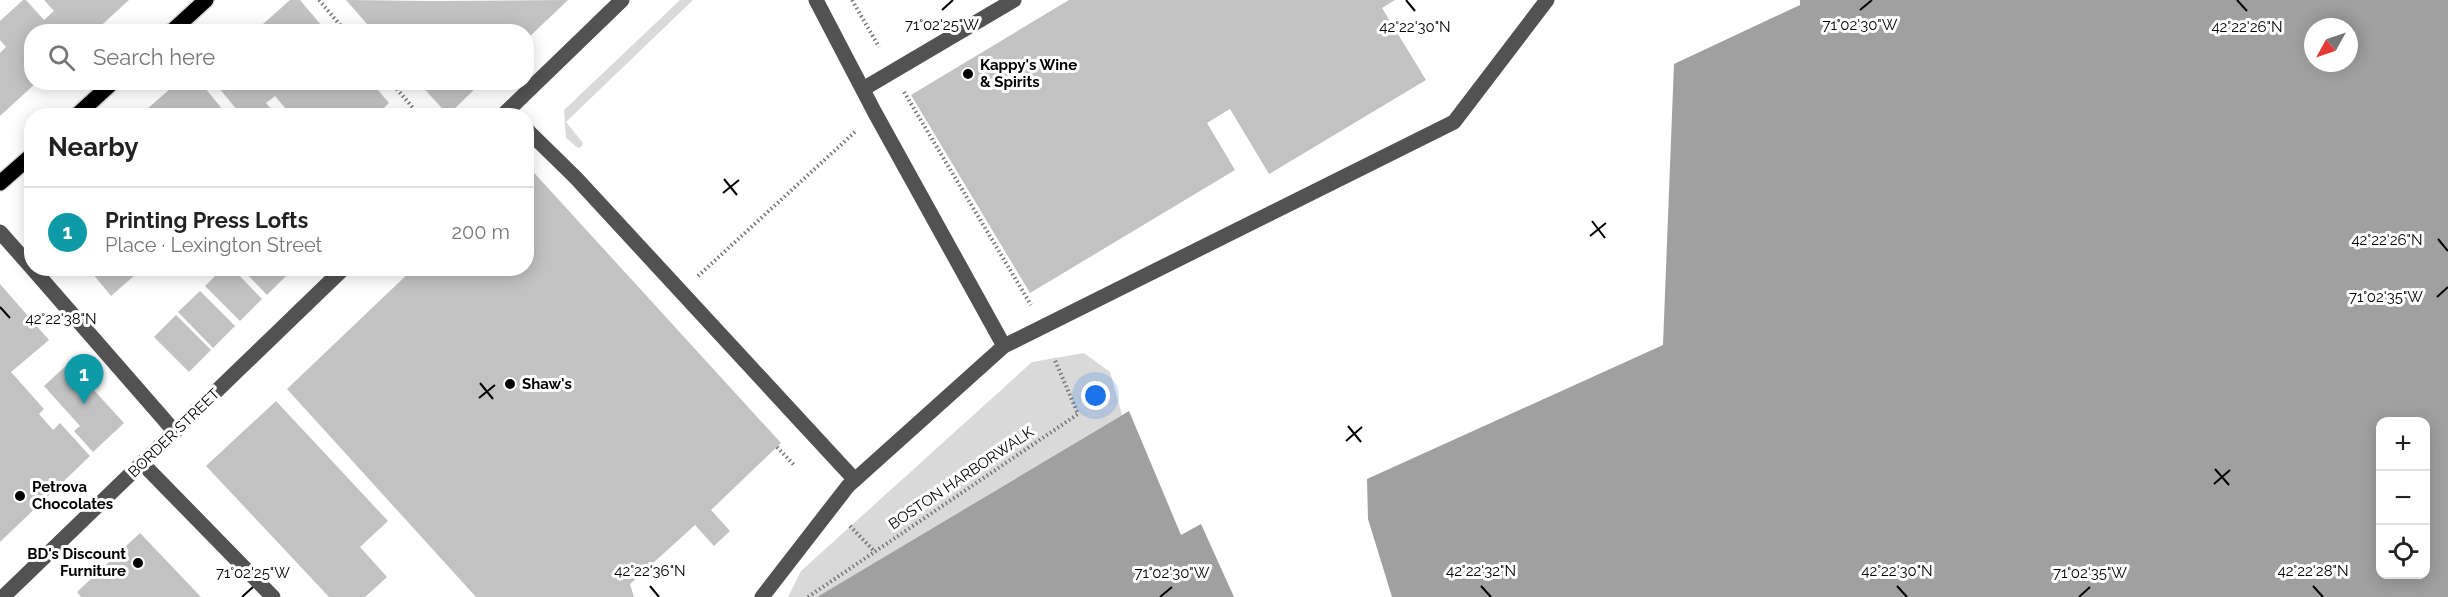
<!DOCTYPE html>
<html lang="en">
<head>
<meta charset="utf-8">
<style>
  body { margin:0; font-family:Raleway,sans-serif; background:#f6f6f6; color:#222 }
  .controls { position:absolute; right:18px; bottom:18px; display:grid; overflow:hidden; border-radius:12px; box-shadow:0 3px 15px #0003 }
  .controls button { width:54px; height:54px; display:grid; place-items:center; padding:0; border:0; border-bottom:2px solid #e0e0e0; background:#fff; color:#222; font:30px sans-serif }
  .compass { position:absolute; left:2304px; top:18px; width:54px; height:54px; border-radius:50%; background:#fff; box-shadow:0 3px 15px #0003; rotate:230deg }
  .you { position:absolute; left:1096px; top:396px; width:21px; height:21px; margin:-15px; border:4px solid #fff; border-radius:50%; background:#1a73e8; box-shadow:0 0 0 9px #1a73e833 }
  .badge { display:grid; place-items:center; width:39px; height:39px; border-radius:50%; background:#7c3aed; color:#fff; font-size:20px; font-weight:700 }
  .pin { position:absolute; translate:-50% -50px; filter:drop-shadow(0 2px 3px #0008) }
  .pin::after { content:''; position:absolute; top:32px; width:21px; height:18px; background:inherit; clip-path:polygon(0 0,100% 0,50% 100%) }
  .list { margin:0; padding:0; list-style:none }
  h2 { display:flex; justify-content:space-between; align-items:center; height:78px; margin:0; padding:0 24px; font-size:26px }
  h2 small { font-size:20px; font-weight:400; color:#767676 }
  .list li { display:grid; grid-template-columns:39px 1fr auto; gap:18px; align-items:center; box-sizing:border-box; height:90px; padding:0 24px; border-top:2px solid #e0e0e0 }
  .list b { display:block; font-size:22px; white-space:nowrap }
  .list p { margin:0; font-size:20px; white-space:nowrap; color:#767676 }
  .list em { font-size:20px; font-style:normal; color:#767676 }
  .icon { flex:none; width:33px; height:33px; fill:none; stroke:currentColor; stroke-width:2; stroke-linecap:round; stroke-linejoin:round }
  .map { position:relative; flex:none; width:2448px; height:597px; overflow:hidden }
  .search { position:absolute; background:#fff; box-shadow:0 3px 15px #0003; left:24px; top:24px; width:510px; height:66px; display:flex; align-items:center; gap:15px; box-sizing:border-box; padding:0 21px; border-radius:24px; color:#767676; font-size:22px }
  .panel { position:absolute; background:#fff; box-shadow:0 3px 15px #0003; left:24px; top:108px; width:510px; height:168px; border-radius:24px }
  .map>svg:first-child { display:block }
  .green { fill:#d9d9d9 }
  .water { fill:#a0a0a0; fill-rule:evenodd }
  .building { fill:#c2c2c2 }
  .lines { fill:none; stroke-linecap:round; stroke-linejoin:round }
  .major-casing { stroke:#dbdbdb; stroke-width:18 }
  .path { stroke:#747474; stroke-width:4; stroke-dasharray:1.5 3; stroke-linecap:butt }
  .minor { stroke:#525252; stroke-width:15 }
  .major { stroke:#000; stroke-width:15 }
  .ticks { fill:none; stroke:#000; stroke-width:2 }
  .poi-dot { fill:#000; stroke:#fff; stroke-width:2 }
  .labels { text-anchor:middle; dominant-baseline:central; stroke-width:6; stroke-linejoin:round; paint-order:stroke }
  .poi-label { font-size:15px; font-weight:bold; fill:#000; stroke:#fff; text-anchor:start }
  .street-label { font-size:15px; fill:#000; stroke:#fff }
  .ticks-label { font-size:15px; text-anchor:middle; fill:#000; stroke:#fff; stroke-width:6; stroke-linejoin:round; paint-order:stroke }
</style>
</head>
<body>
<div class="map">
<svg width="2448" height="597" viewBox="0 0 2448 597">
  <rect width="100%" height="100%" fill="#fff"/>
  <path class="green" d="M680,0H693L566,122L583,143L581,147L578,148L566,138L564,110Z
    M1084,353L1110,372L1122,415L817,597H788L801,571L1032,362Z"/>
  <path class="water" d="M1800,0H2448V597H1392L1368,519L1367,479L1663,345L1674,64L1800,5ZM2313,27H2349V63H2313ZM2380,422H2426V574H2380Z
    M1129,411L1181,535L1201,524L1234,597H817Z"/>
  <path class="building" d="M23,0H26L44,20L54,11L44,0H129L94,32H32V82H37L0,116V53L6,47L0,40V21Z
    M290,0H300L327,32H254Z
    M346,0L432,1L568,0L526,40V32H374Z
    M1069,0H1395L1382,8L1426,80L1269,174L1230,109L1207,123L1235,170L1030,293L911,95Z
    M178,82H200L228,116H139Z
    M214,82H371L389,103L375,116H292L275,96L266,103L277,116H242Z
    M418,82H482L448,115Z
    M526,164L781,443L711,510L730,531L714,546L695,525L630,584L634,597H476L287,389L414,268H526Z
    M88,268H143L111,296Z
    M223,268H232L262,299L240,321L205,286Z
    M241,268H285L289,273L267,295Z
    M0,284L49,340L11,372L44,409L39,414L53,430L60,423L90,456L0,542Z
    M200,291L235,326L213,348L178,312Z
    M176,315L211,350L189,372L154,337Z
    M69,363L124,423L93,452L74,431L80,426L44,386Z
    M276,401L388,521L360,547L387,577L365,597H329L206,466Z
    M140,533L201,597H81L77,592Z"/>
  <g class="lines">
    <defs>
      <path id="major" d="M171,32L206,0
        M76,116L113,82
        M0,183L32,155"/>
    </defs>
    <use href="#major" class="major-casing"/>
    <path class="path" d="M319,0L346,32
      M852,0L879,47
      M391,82L420,116
      M904,92L1031,305
      M698,276L856,131
      M777,447L794,465
      M850,526L875,552
      M808,597L1078,414L1054,358"/>
    <path class="minor" d="M816,0L875,113L1004,346
      M863,89L1014,0
      M502,116L622,0
      M526,129L576,178L855,480
      M0,232L32,268
      M32,268L175,432
      M142,463L273,597
      M3,597L344,268
      M762,597L848,486L1004,346L1454,122L1547,0"/>
    <use href="#major" class="major"/>
  </g>
  <path class="ticks" d="M1406,0L1415,11M2237,0L2247,11M942,10L953,0M1860,10L1872,0M724,179L737,195M723,193L739,180M1592,221L1605,238M1590,236L1606,223M2438,239L2448,251M2437,297L2448,287M0,307L10,318M480,383L493,399M479,398L495,385M1348,426L1361,442M1346,441L1362,427M2215,469L2229,485M2214,484L2230,470M650,586L659,597M1481,586L1491,597M1897,586L1907,597M2313,586L2323,597M242,597L253,587M1160,597L1172,587M2079,597L2090,587"/>
  <g class="poi-dot">
    <circle cx="968" cy="74" r="6"/>
    <circle cx="510" cy="384" r="6"/>
    <circle cx="20" cy="496" r="6"/>
    <circle cx="138" cy="563" r="6"/>
  </g>
  <g class="labels">
    <g class="poi-label">
      <text x="980" y="65">Kappy's Wine<tspan x="980" dy="17">&amp; Spirits</tspan></text>
      <text x="522" y="384">Shaw's</text>
      <text x="32" y="487">Petrova<tspan x="32" dy="17">Chocolates</tspan></text>
      <text x="126" y="554" text-anchor="end">BD's Discount<tspan x="126" dy="17">Furniture</tspan></text>
    </g>
    <g class="street-label">
      <text transform="translate(174 433) rotate(-44)">BORDER STREET</text>
      <text transform="translate(961 478) rotate(-34)">BOSTON HARBORWALK</text>
    </g>
  </g>
  <g class="ticks-label">
    <text x="942" y="30">71°02'25"W</text>
    <text x="1860" y="30">71°02'30"W</text>
    <text x="1415" y="32">42°22'30"N</text>
    <text x="2247" y="32">42°22'26"N</text>
    <text x="2387" y="245">42°22'26"N</text>
    <text x="2386" y="302">71°02'35"W</text>
    <text x="61" y="324">42°22'38"N</text>
    <text x="650" y="576">42°22'36"N</text>
    <text x="1481" y="576">42°22'32"N</text>
    <text x="1897" y="576">42°22'30"N</text>
    <text x="2313" y="576">42°22'28"N</text>
    <text x="253" y="578">71°02'25"W</text>
    <text x="1172" y="578">71°02'30"W</text>
    <text x="2090" y="578">71°02'35"W</text>
  </g>
</svg>
<div class="controls">
<button>+</button>
<button>−</button>
<button><svg class="icon" aria-label="locate" viewBox="0 0 24 24"><circle cx="12" cy="12" r="6"/><path d="M12 2v4M12 18v4M2 12h4M18 12h4"/></svg></button>
</div>
<svg class="compass" viewBox="-18 -18 36 36"><path d="M0-13l5 13h-10z" fill="#e53935"/><path d="M0 13l5-13h-10z" fill="#767676"/></svg>
<div class="you"></div>
<div class="pin badge" style="left:84px;top:404px;background:#0f9aa8">1</div>
<div class="search"><svg class="icon" aria-label="search" viewBox="0 0 24 24"><circle cx="10" cy="10" r="6"/><path d="M15 15l6 6"/></svg>Search here</div>
<section class="panel">
<h2>Nearby<small></small></h2>
<ul class="list">
<li><span class="badge" style="background:#0f9aa8">1</span><div><b>Printing Press Lofts</b><p>Place · Lexington Street</p></div><em>200 m</em></li>
</ul>
</section>
</div>
</body>
</html>
